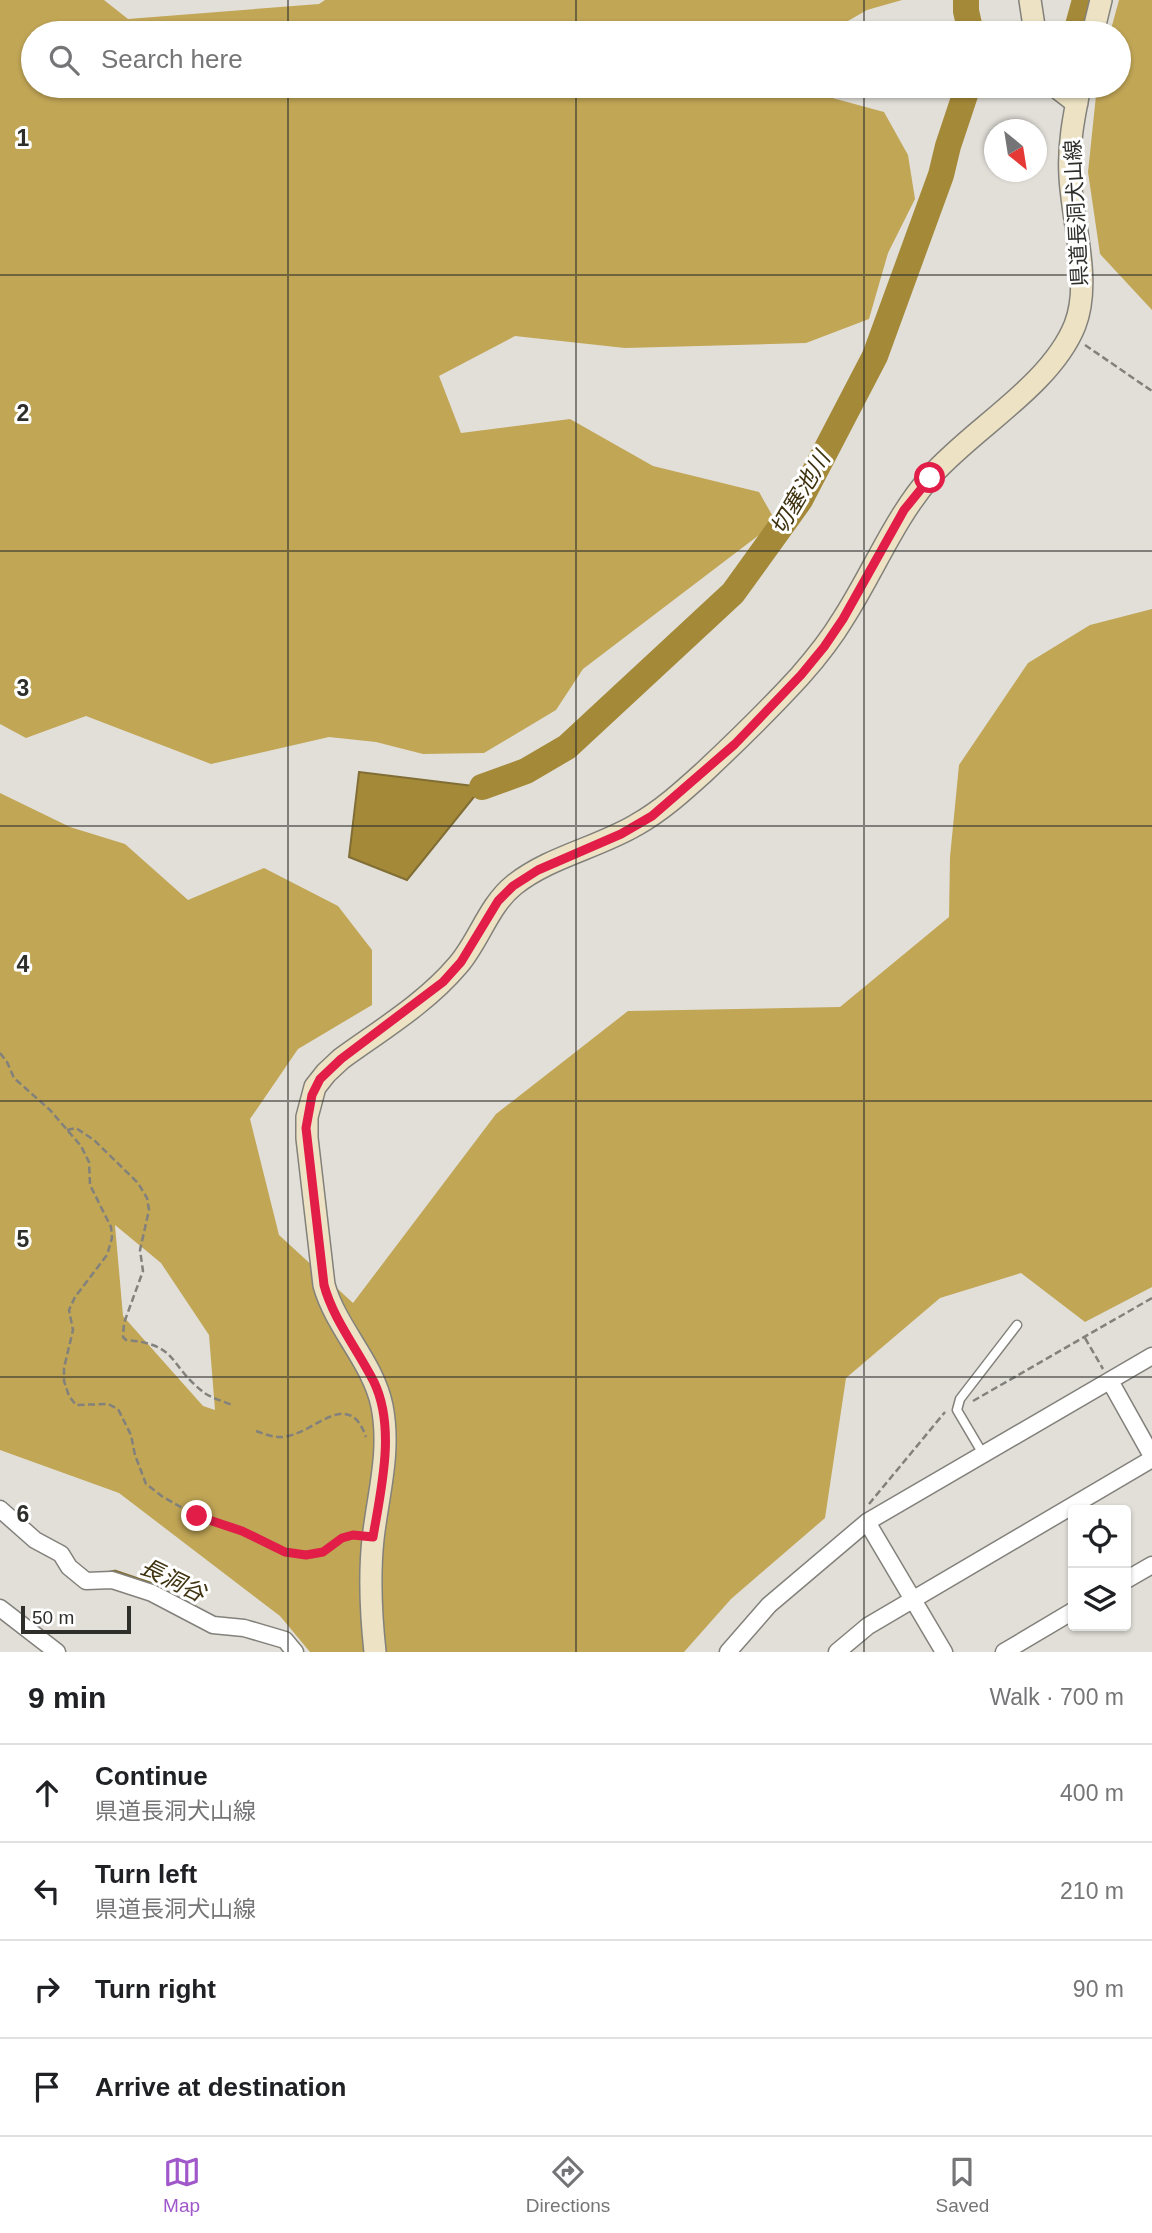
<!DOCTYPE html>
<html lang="en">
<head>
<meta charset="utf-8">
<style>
  body { margin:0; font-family:Helvetica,"Noto Sans JP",sans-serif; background:#f2f2f2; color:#202124 }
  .controls { position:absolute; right:21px; bottom:21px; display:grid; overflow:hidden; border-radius:7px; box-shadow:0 2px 5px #0004 }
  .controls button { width:63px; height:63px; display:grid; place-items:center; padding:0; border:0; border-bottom:2px solid #e0e0e0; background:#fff; color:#202124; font:35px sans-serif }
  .compass { position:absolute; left:984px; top:119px; width:63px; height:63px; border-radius:50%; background:#fff; box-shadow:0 2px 5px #0004; rotate:150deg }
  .scale { position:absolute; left:21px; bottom:18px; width:110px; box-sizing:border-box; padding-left:7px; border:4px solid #2e2e2b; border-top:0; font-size:19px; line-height:24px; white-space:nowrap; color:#2e2e2b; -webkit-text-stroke:5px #fff; paint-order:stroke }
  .stop { position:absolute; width:21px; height:21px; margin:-16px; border:5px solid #e11d48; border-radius:50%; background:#fff }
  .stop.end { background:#e11d48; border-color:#fff; box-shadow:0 2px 7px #0008 }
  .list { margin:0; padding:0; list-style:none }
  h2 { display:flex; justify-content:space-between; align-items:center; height:91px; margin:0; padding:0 28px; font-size:30px }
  h2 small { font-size:23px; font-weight:400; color:#757577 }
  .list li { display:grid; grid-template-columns:46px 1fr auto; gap:21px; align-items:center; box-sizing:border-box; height:98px; padding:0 28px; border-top:2px solid #e0e0e0 }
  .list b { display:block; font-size:26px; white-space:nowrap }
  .list p { margin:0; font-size:23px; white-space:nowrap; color:#757577 }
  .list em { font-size:23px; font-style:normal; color:#757577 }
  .icon { flex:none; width:38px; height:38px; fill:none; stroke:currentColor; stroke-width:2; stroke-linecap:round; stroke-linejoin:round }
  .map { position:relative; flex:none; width:1152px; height:1652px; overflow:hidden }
  .search { position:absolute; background:#fff; box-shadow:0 2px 5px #0004; left:21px; right:21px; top:21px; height:77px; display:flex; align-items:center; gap:18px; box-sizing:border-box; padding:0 24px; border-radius:38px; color:#757577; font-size:26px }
  .sheet { height:483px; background:#fff }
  nav { display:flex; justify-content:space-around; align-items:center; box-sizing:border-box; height:98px; border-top:2px solid #e0e0e0; background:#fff; font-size:19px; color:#757577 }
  nav a { display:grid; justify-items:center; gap:4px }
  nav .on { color:#9f57ca }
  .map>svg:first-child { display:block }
  .forest { fill:#c1a656; fill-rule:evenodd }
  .water { fill:#a48938; stroke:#816e34; stroke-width:2 }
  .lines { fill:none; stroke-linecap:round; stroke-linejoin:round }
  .stream { stroke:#816e34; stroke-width:4.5 }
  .river { stroke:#a48938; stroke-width:26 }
  .service-casing { stroke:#83817b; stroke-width:11 }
  .minor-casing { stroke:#83817b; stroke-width:19 }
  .secondary-casing { stroke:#83817b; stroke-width:24 }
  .path { stroke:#82817c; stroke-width:2.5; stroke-dasharray:7 3.5; stroke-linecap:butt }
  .service { stroke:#fff; stroke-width:8 }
  .minor { stroke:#fff; stroke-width:16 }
  .secondary { stroke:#ede3c4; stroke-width:21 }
  .route { stroke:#e11d48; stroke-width:9 }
  .grid { fill:none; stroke:#2e2e2b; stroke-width:2; stroke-opacity:0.55 }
  .labels { text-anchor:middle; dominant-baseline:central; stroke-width:6; stroke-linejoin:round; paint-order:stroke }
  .street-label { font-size:21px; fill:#2e2e2b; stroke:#fff }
  .water-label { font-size:23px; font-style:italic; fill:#3f3310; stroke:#fff }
  .grid-label { font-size:23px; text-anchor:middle; font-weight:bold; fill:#2e2e2b; stroke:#fff; stroke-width:6; stroke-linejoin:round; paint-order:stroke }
</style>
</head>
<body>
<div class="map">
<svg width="1152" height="1652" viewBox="0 0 1152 1652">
  <rect width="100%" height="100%" fill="#e2dfd9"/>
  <path class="forest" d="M0,0H104L128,19L319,4L325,0H902L867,10L827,33L764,30L761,33H33V86H788L884,112L908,155L915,199L888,253L869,319L806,343L625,348L515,336L439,376L461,433L570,419L653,466L759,492L776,522L583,669L556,710L484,753L423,754L376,742L329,737L211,764L86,716L26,738L0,724Z
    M1119,0H1152V310L1100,254L1088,172L1097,86H1119V33H1110Z
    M1152,609V1287L1085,1322L1021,1273L940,1298L846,1378L825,1518L731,1599L684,1652H310L280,1616L119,1493L0,1450V793L70,827L125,844L188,900L264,868L338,906L372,950V1005L298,1049L250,1119L279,1235L353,1303L496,1114L628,1011L840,1007L949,917L950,857L959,765L1028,663L1090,625ZM115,1225L161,1263L209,1335L215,1410L203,1406L123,1316Z"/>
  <path class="water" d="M359,772L482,787L407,880L349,857Z"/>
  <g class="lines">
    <path class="stream" d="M110,1573L115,1572L156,1586L164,1591"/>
    <path class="river" d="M966,0V11L971,33
      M1076,33L1085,0
      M482,787L526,771L567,747L733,593L800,500L875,356L941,175L948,146L968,86"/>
    <defs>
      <path id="service" d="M983,1454L957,1410L960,1399L1017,1325"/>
      <path id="minor" d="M1110,1381L1152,1456
        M0,1509L35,1540L61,1554L69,1567L86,1581L112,1580L152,1593L213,1625L244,1628L285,1640L295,1652
        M867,1522L944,1652
        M1126,1580L1152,1565
        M0,1608L57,1652
        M728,1652L769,1605L867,1522L1152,1356
        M837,1652L868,1626L1152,1459
        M1004,1652L1073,1611"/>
      <path id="secondary" d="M1030,0L1035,33
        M1093,33L1101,0
        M1055,86L1077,103
        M375,1652C371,1615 369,1577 373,1539C378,1494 391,1452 382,1406C373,1362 336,1328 324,1285L307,1138V1117L315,1087L326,1073L341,1059C381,1030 426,1003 458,965C479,941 488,906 514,885C549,857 597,848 636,825C661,811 682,792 703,773C736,742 769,710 800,676C815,659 831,639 843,619C874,571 894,518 932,475C975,427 1051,385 1075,325C1092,281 1072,222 1070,176C1068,145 1074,116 1080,86"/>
    </defs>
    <use href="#service" class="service-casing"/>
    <use href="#minor" class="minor-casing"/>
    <use href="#secondary" class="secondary-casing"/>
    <path class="path" d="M1085,345L1152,391
      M0,1053L7,1062L14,1078L50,1110L81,1146L89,1162L90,1185L111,1227L112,1238L107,1255L75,1297L69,1310L73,1330L64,1368V1381L69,1396L76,1405L108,1404L118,1409L131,1435L135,1455L146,1484L163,1497L197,1516L242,1531L285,1552L305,1555L323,1552L343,1538L357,1536
      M67,1130L76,1128L94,1140L138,1183L147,1198L149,1210L140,1250L143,1271L124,1323L123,1337L126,1340C178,1344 168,1364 202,1391C210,1398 223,1401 232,1405
      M1085,1338L1103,1369
      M973,1401L1152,1298
      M256,1431C267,1435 276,1439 288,1436C316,1431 349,1388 366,1437
      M869,1504L945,1412"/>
    <use href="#service" class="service"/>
    <use href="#minor" class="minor"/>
    <use href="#secondary" class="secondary"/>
  </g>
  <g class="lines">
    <path class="route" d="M197,1516L242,1531L285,1552L306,1555L323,1552L342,1538L353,1535L373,1537C381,1489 396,1428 374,1382C358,1350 333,1319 324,1285L306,1128L312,1095L320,1079L341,1059L443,982L461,962L498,901L513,886L538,870L621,834L652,816L735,744L801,675L824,647L843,619L904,510L930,478"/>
  </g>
  <path class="grid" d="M288,0V33M576,0V33M864,0V33M288,86V1652M576,86V1652M864,86V1652M0,275H1152M0,551H1152M0,826H1152M0,1101H1152M0,1377H1152"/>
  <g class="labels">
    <g class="street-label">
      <text transform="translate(1076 213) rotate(-93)">県道長洞犬山線</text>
    </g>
    <g class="water-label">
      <text transform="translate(800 493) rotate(-59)">切塞池川</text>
      <text transform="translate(173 1580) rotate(26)">長洞谷</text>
    </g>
  </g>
  <g class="grid-label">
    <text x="23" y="146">1</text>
    <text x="23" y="421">2</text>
    <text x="23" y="696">3</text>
    <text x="23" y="972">4</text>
    <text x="23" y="1247">5</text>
    <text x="23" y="1522">6</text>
  </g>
</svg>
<div class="controls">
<button><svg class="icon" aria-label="locate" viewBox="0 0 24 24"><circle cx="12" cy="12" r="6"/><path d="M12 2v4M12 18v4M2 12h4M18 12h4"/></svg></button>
<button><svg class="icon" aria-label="layers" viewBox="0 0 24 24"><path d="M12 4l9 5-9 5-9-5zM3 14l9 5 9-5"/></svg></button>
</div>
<svg class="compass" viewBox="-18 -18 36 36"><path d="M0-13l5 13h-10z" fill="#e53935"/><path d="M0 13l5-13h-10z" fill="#757577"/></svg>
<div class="scale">50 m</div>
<div class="stop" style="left:930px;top:478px"></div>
<div class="stop end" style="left:197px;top:1516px"></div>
<div class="search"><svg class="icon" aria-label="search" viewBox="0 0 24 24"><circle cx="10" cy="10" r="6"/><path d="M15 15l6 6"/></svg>Search here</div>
</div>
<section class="sheet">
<h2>9 min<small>Walk · 700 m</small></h2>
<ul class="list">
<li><svg class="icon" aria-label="ahead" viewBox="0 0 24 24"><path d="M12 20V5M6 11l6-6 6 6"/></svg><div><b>Continue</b><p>県道長洞犬山線</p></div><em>400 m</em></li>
<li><svg class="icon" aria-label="left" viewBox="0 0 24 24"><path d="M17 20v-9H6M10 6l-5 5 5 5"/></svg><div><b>Turn left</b><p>県道長洞犬山線</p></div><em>210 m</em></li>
<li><svg class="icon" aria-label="right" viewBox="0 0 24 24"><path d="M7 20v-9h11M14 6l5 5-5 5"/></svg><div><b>Turn right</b></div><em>90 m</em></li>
<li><svg class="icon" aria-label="arrive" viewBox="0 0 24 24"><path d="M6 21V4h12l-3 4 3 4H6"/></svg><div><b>Arrive at destination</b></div></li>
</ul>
</section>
<nav>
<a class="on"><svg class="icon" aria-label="map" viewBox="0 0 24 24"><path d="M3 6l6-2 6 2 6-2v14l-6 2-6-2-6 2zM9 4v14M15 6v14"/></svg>Map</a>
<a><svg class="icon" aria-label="directions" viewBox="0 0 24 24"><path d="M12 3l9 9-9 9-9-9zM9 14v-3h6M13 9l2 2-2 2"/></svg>Directions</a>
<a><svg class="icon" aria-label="saved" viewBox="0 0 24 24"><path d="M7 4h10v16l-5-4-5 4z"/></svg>Saved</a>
</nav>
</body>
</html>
